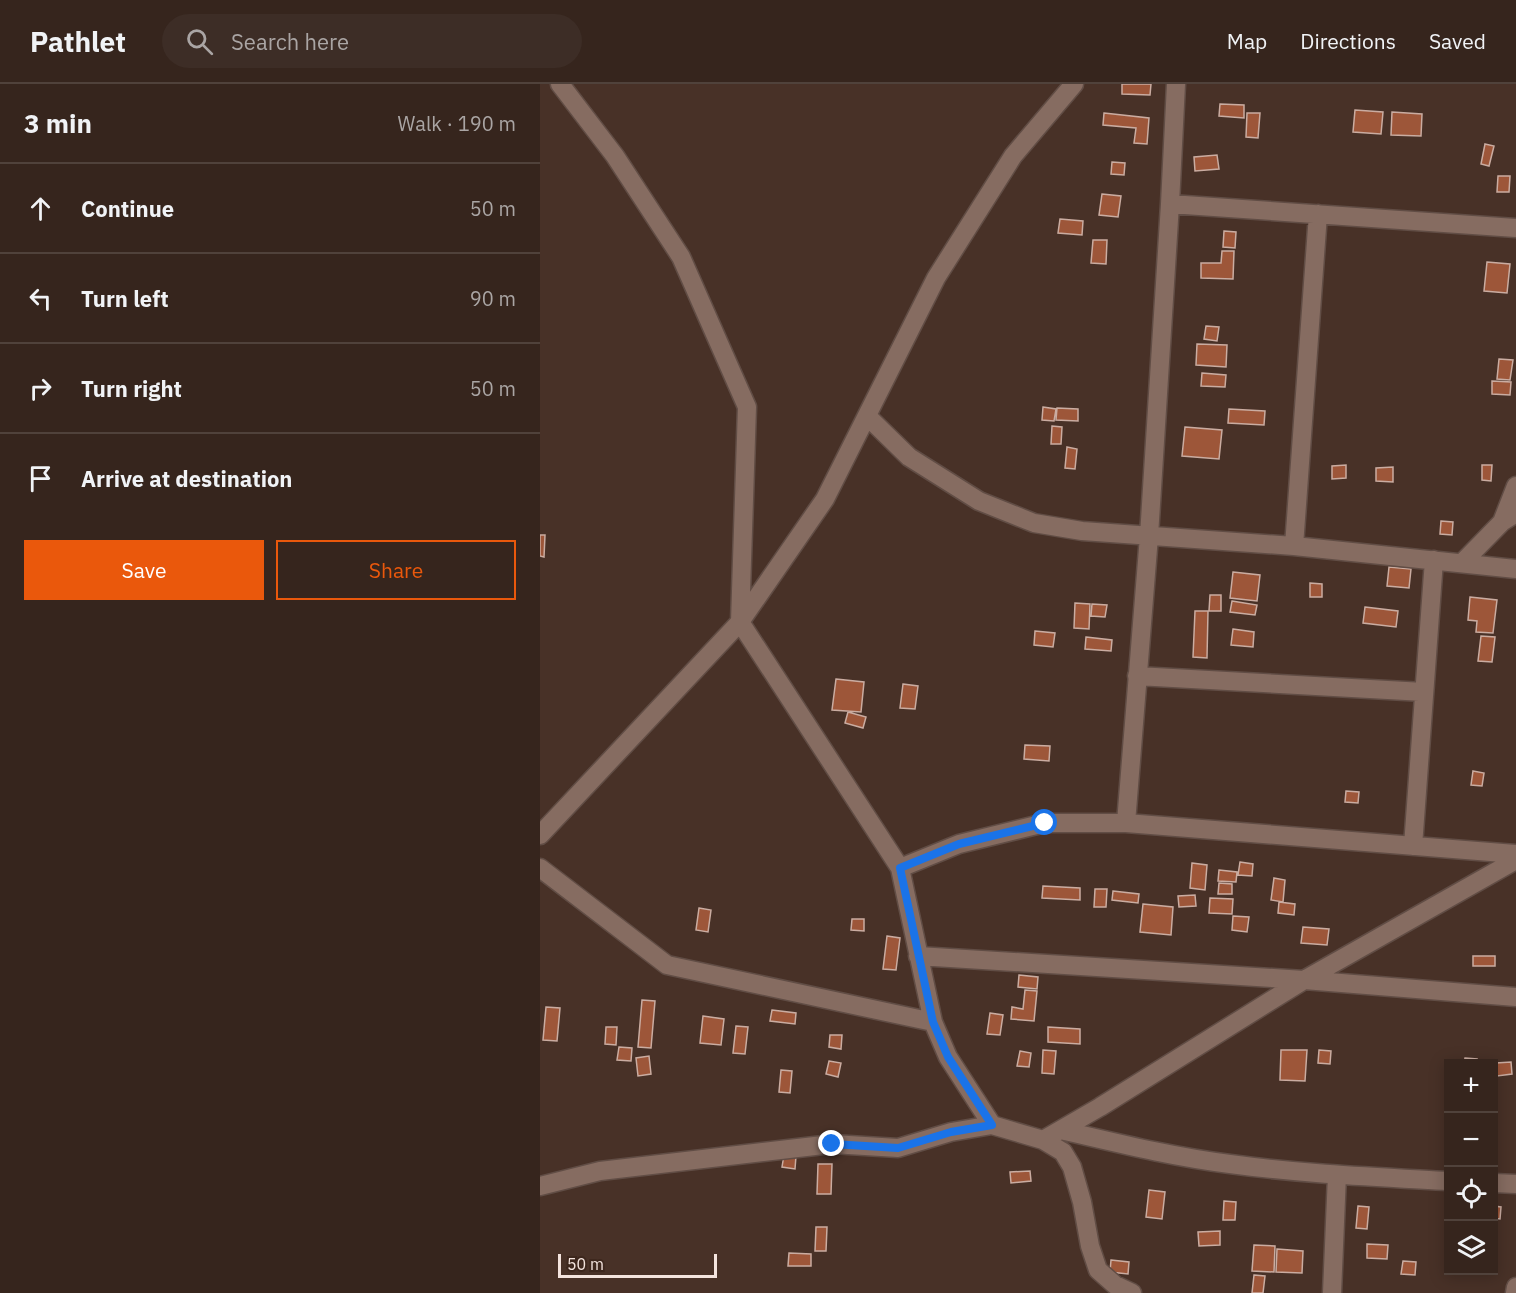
<!DOCTYPE html>
<html lang="en">
<head>
<meta charset="utf-8">
<style>
  body { margin:0; font-family:"IBM Plex Sans",sans-serif; background:#3d2d26; color:#f1f3f6 }
  .controls { position:absolute; right:18px; bottom:18px; display:grid; overflow:hidden; border-radius:0px; box-shadow:0 3px 15px #0003 }
  .controls button { width:54px; height:54px; display:grid; place-items:center; padding:0; border:0; border-bottom:2px solid #50423b; background:#36251d; color:#f1f3f6; font:30px sans-serif }
  .scale { position:absolute; left:18px; bottom:15px; width:159px; box-sizing:border-box; padding-left:6px; border:3px solid #f4e4de; border-top:0; font-size:16px; line-height:21px; white-space:nowrap; color:#f4e4de; -webkit-text-stroke:4px #3d271d; paint-order:stroke }
  .stop { position:absolute; width:18px; height:18px; margin:-14px; border:4px solid #1a73e8; border-radius:50%; background:#fff }
  .stop.end { background:#1a73e8; border-color:#fff; box-shadow:0 2px 6px #0008 }
  .list { margin:0; padding:0; list-style:none }
  h2 { display:flex; justify-content:space-between; align-items:center; height:78px; margin:0; padding:0 24px; font-size:26px }
  h2 small { font-size:20px; font-weight:400; color:#aaa5a4 }
  .list li { display:grid; grid-template-columns:39px 1fr auto; gap:18px; align-items:center; box-sizing:border-box; height:90px; padding:0 24px; border-top:2px solid #50423b }
  .list b { display:block; font-size:22px; white-space:nowrap }
  .list em { font-size:20px; font-style:normal; color:#aaa5a4 }
  .actions { display:flex; gap:12px; padding:18px 24px }
  .actions a { flex:1; padding:14px 0; border:2px solid #ea580c; border-radius:0px; text-align:center; font-size:21px; color:#ea580c }
  .actions .main { background:#ea580c; color:#fff }
  .icon { flex:none; width:33px; height:33px; fill:none; stroke:currentColor; stroke-width:2; stroke-linecap:round; stroke-linejoin:round }
  .map { position:relative; flex:none; width:976px; height:1209px; overflow:hidden }
  header { display:flex; align-items:center; gap:36px; box-sizing:border-box; height:84px; padding:0 30px; background:#36251d; border-bottom:2px solid #50423b }
  header strong { font-size:28px }
  nav { display:flex; gap:33px; margin-inline-start:auto; font-size:21px }
  .search { width:420px; height:54px; background:#3d2d26; display:flex; align-items:center; gap:15px; box-sizing:border-box; padding:0 21px; border-radius:33px; color:#aaa5a4; font-size:22px }
  main { display:flex }
  aside { flex:1; background:#36251d }
  .map>svg:first-child { display:block }
  .building { fill:#9d5639; stroke:#caaca1; stroke-width:1.5 }
  .lines { fill:none; stroke-linecap:round; stroke-linejoin:round }
  .minor-casing { stroke:#614d45; stroke-width:21 }
  .minor { stroke:#866c61; stroke-width:18 }
  .route { stroke:#1a73e8; stroke-width:8 }
</style>
</head>
<body>
<header>
<strong>Pathlet</strong>
<div class="search"><svg class="icon" aria-label="search" viewBox="0 0 24 24"><circle cx="10" cy="10" r="6"/><path d="M15 15l6 6"/></svg>Search here</div>
<nav><a>Map</a><a>Directions</a><a>Saved</a></nav>
</header>
<main>
<aside>
<h2>3 min<small>Walk · 190 m</small></h2>
<ul class="list">
<li><svg class="icon" aria-label="ahead" viewBox="0 0 24 24"><path d="M12 20V5M6 11l6-6 6 6"/></svg><div><b>Continue</b></div><em>50 m</em></li>
<li><svg class="icon" aria-label="left" viewBox="0 0 24 24"><path d="M17 20v-9H6M10 6l-5 5 5 5"/></svg><div><b>Turn left</b></div><em>90 m</em></li>
<li><svg class="icon" aria-label="right" viewBox="0 0 24 24"><path d="M7 20v-9h11M14 6l5 5-5 5"/></svg><div><b>Turn right</b></div><em>50 m</em></li>
<li><svg class="icon" aria-label="arrive" viewBox="0 0 24 24"><path d="M6 21V4h12l-3 4 3 4H6"/></svg><div><b>Arrive at destination</b></div></li>
</ul>
<div class="actions"><a class="main">Save</a><a>Share</a></div>
</aside>
<div class="map">
<svg width="976" height="1209" viewBox="0 0 976 1209">
  <rect width="100%" height="100%" fill="#483127"/>
  <path class="building" d="M582,0H611L610,11L582,10Z
    M680,20L704,21V34L679,32Z
    M815,26L843,28L841,50L813,48Z
    M852,28L882,30L881,52L851,51Z
    M564,29L609,34L607,60L594,59L596,44L563,41Z
    M707,29H720L718,54L706,53Z
    M945,60L954,62L949,82L941,80Z
    M677,71L679,85L655,87L654,73Z
    M572,78L585,79L584,91L571,90Z
    M958,92H970L969,108H957Z
    M562,110L581,112L578,133L559,131Z
    M520,135L543,137L542,151L518,149Z
    M684,147L696,148L695,164L683,163Z
    M553,156H567L566,180L551,179Z
    M682,167H694L693,195L661,194V179H681Z
    M947,178L970,180L967,209L944,207Z
    M666,242L679,243L677,257L664,255Z
    M657,260L687,261L686,283L656,281Z
    M959,275L973,276L970,296L957,295Z
    M662,289L686,291L685,303L661,302Z
    M952,297L971,298L970,311L952,310Z
    M503,323L516,325L514,337L502,336Z
    M517,324L538,325V337L516,336Z
    M689,325L725,327L724,341L688,339Z
    M512,342L522,343L521,360H511Z
    M645,343L682,346L679,375L642,372Z
    M527,363L537,365L535,385L525,384Z
    M806,381V394L792,395V382Z
    M942,381H952L951,397L942,396Z
    M853,383V398L836,397V384Z
    M901,437L913,438L912,451L900,450Z
    M0,451H5L4,473L0,472Z
    M849,483L871,485L869,504L847,502Z
    M693,488L720,491L717,517L690,514Z
    M770,499L782,500V513H770Z
    M670,511H681V527H669Z
    M930,513L957,516L953,549L936,548L937,537L928,536Z
    M692,517L717,521L715,531L690,528Z
    M535,519L550,520L549,545L534,544Z
    M552,520L567,521L565,533L551,532Z
    M825,523L858,527L856,543L823,539Z
    M655,527H668L667,574L653,573Z
    M693,545L714,548L713,563L691,561Z
    M495,547L515,549L513,563L494,561Z
    M941,552L955,553L952,578L938,577Z
    M546,553L572,556L571,567L545,565Z
    M296,595L324,598L321,628L292,626Z
    M363,600L378,602L375,625L360,624Z
    M308,628L326,633L323,644L305,639Z
    M485,661L510,662L509,677L484,675Z
    M933,687L944,689L942,702L931,701Z
    M806,707L819,708L818,719L805,718Z
    M700,778L713,780L712,792L698,791Z
    M652,779L667,781L665,806L650,804Z
    M679,786L697,788L696,798L678,797Z
    M734,794L745,796L743,818L731,816Z
    M679,799L692,800V810H678Z
    M503,802L540,804V816L502,814Z
    M555,805H567L566,823H554Z
    M573,807L599,810L598,819L572,816Z
    M655,811L656,822L639,823L638,812Z
    M670,814L693,815L692,830L669,829Z
    M739,818L755,820L754,831L738,829Z
    M603,820L633,823L631,851L600,848Z
    M159,824L171,826L168,848L156,846Z
    M693,832L709,833L707,848L692,846Z
    M312,835H324V847L311,846Z
    M763,843L789,845L787,861L761,859Z
    M347,852L360,854L356,886L343,885Z
    M933,872H955V882H933Z
    M479,891L498,893L497,905L478,903Z
    M485,906L497,907L494,937L471,935L472,923L483,925Z
    M102,916L115,917L111,964L98,963Z
    M6,923L20,924L17,957L3,956Z
    M232,926L256,929L255,940L230,937Z
    M450,929L463,931L460,951L447,950Z
    M163,932L184,935L181,961L160,959Z
    M196,942L208,943L205,970L193,969Z
    M66,943H77L76,961L65,960Z
    M508,943L540,945V960L508,958Z
    M290,951H302L301,965L289,963Z
    M79,963L92,964L91,977L77,976Z
    M503,966L516,967L514,990L502,989Z
    M741,966H767L765,997L740,996Z
    M779,966L791,967L790,980L778,979Z
    M480,967L491,969L489,983L477,982Z
    M109,972L111,990L98,992L96,974Z
    M925,974L937,975L936,980H924Z
    M289,977L301,979L298,993L286,990Z
    M971,978L972,990L957,992L956,979Z
    M241,986L252,987L250,1009L239,1008Z
    M244,1071L256,1072L255,1085L242,1083Z
    M278,1080H292L291,1110H277Z
    M490,1087L491,1097L471,1099L470,1088Z
    M609,1106L625,1108L622,1135L606,1133Z
    M684,1117L696,1118L695,1136H683Z
    M818,1122L829,1123L827,1145L816,1144Z
    M954,1122L961,1123L960,1135L954,1134Z
    M276,1143H287L286,1167H275Z
    M680,1147V1161L659,1162L658,1148Z
    M954,1148H957L955,1170H954Z
    M827,1160L848,1161L847,1175L827,1174Z
    M714,1161L735,1162L734,1188L712,1187Z
    M737,1165L763,1167L762,1189L736,1188Z
    M249,1169L271,1170V1182H248Z
    M571,1176L589,1178L588,1190L570,1188Z
    M863,1177L876,1178L875,1191L861,1190Z
    M714,1191L725,1192L723,1209H712Z"/>
  <g class="lines">
    <defs>
      <path id="minor" d="M20,0L75,72L141,173L207,323L200,538L360,784L393,938L408,973L452,1041
        M630,120L976,144
        M327,332L369,373L439,417L494,439L542,447L754,462L976,485
        M962,438L976,402
        M754,462L778,130
        M922,479L962,438L976,429
        M597,592L884,608
        M586,739L609,452L630,120L636,0
        M0,751L200,538L285,415L396,194L473,72L534,0
        M873,762L894,476
        M0,784L127,881L393,938
        M360,784L419,760L505,739H586L976,770
        M378,872L764,896L976,913
        M521,1046C577,1059 633,1073 690,1080C763,1090 836,1093 908,1097
        M503,1056L560,1023L764,896L976,776
        M954,1099L976,1100
        M0,1102L60,1087L292,1060L358,1064L411,1048L452,1041L503,1056L523,1068L532,1083L542,1118L550,1162L558,1186L575,1201L592,1209
        M792,1209L797,1091
        M975,1209L976,1203"/>
    </defs>
    <use href="#minor" class="minor-casing"/>
    <use href="#minor" class="minor"/>
  </g>
  <g class="lines">
    <path class="route" d="M292,1060L358,1064L411,1048L452,1041L408,973L393,938L360,784L419,760L505,739"/>
  </g>
</svg>
<div class="controls">
<button>+</button>
<button>−</button>
<button><svg class="icon" aria-label="locate" viewBox="0 0 24 24"><circle cx="12" cy="12" r="6"/><path d="M12 2v4M12 18v4M2 12h4M18 12h4"/></svg></button>
<button><svg class="icon" aria-label="layers" viewBox="0 0 24 24"><path d="M12 4l9 5-9 5-9-5zM3 14l9 5 9-5"/></svg></button>
</div>
<div class="scale">50 m</div>
<div class="stop" style="left:505px;top:739px"></div>
<div class="stop end" style="left:292px;top:1060px"></div>
</div>
</main>
</body>
</html>
